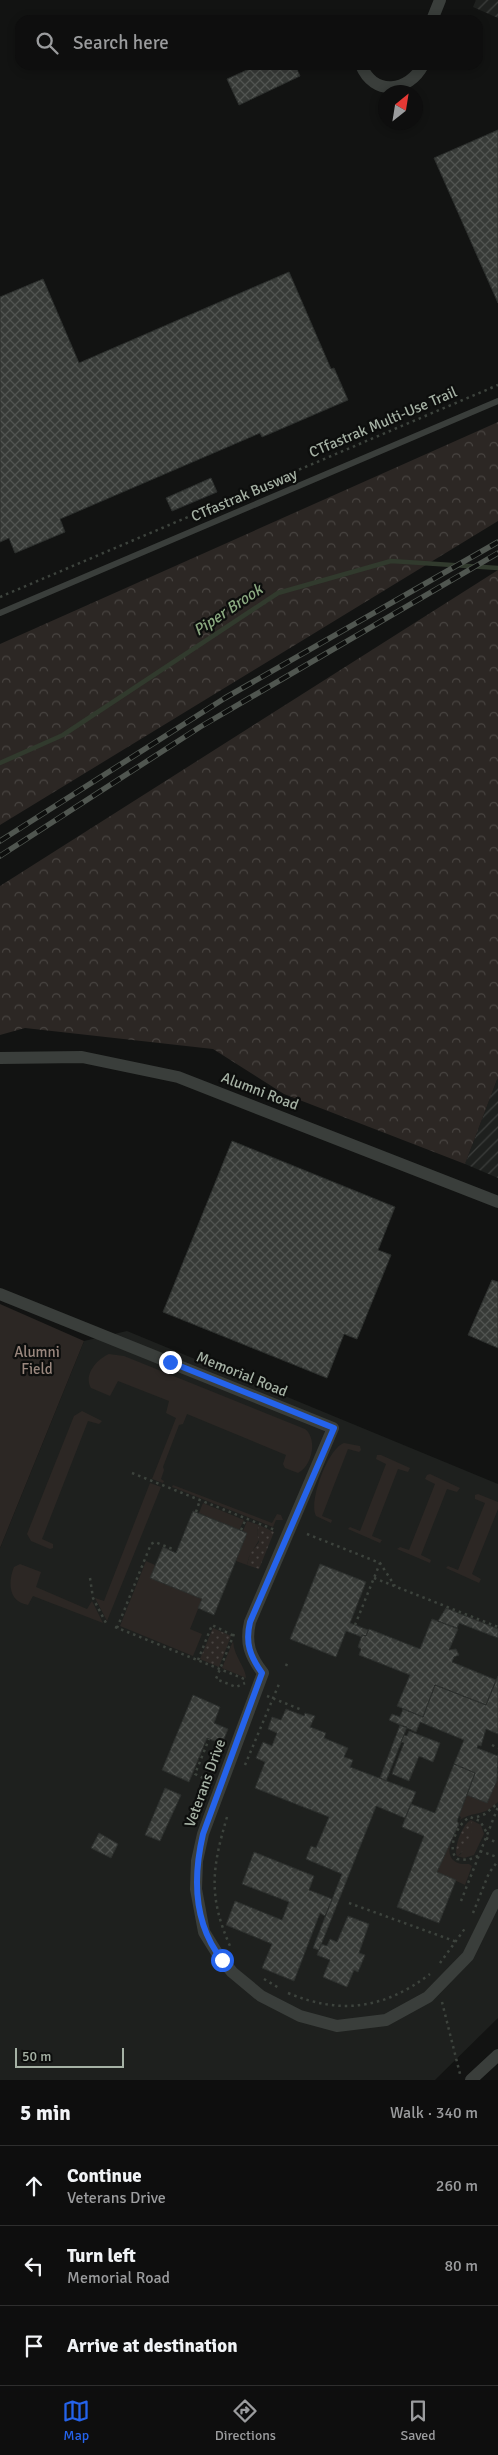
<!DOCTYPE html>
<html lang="en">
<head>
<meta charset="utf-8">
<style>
  body { margin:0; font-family:Signika,sans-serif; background:#171717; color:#f1f3f6 }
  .compass { position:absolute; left:378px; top:85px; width:45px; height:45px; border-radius:50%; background:#0e0e0e; box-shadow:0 2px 8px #0003; rotate:30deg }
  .scale { position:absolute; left:15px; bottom:12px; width:109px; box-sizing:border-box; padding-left:5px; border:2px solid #a6b2a5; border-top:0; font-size:14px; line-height:18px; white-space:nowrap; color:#a6b2a5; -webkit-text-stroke:4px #0d0e0d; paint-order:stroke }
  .stop { position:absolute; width:15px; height:15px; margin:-11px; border:4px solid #2563eb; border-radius:50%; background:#fff }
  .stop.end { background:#2563eb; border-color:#fff; box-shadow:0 1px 5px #0008 }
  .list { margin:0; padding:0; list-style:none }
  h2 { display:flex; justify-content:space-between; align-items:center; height:65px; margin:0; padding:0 20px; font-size:21px }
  h2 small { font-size:16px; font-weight:400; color:#9b9c9e }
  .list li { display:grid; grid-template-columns:32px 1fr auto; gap:15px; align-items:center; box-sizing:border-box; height:80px; padding:0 20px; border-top:1px solid #2e2e2e }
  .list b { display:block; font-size:19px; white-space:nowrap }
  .list p { margin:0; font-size:16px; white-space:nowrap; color:#9b9c9e }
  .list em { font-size:16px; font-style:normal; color:#9b9c9e }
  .icon { flex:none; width:28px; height:28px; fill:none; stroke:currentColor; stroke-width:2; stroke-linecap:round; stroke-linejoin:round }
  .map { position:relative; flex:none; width:498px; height:2080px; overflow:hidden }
  .search { position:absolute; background:#0e0e0e; box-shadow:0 2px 8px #0003; left:15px; right:15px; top:15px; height:55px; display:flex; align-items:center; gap:12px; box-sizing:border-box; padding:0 18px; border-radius:15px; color:#9b9c9e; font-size:19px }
  .sheet { height:305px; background:#0e0e0e }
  nav { display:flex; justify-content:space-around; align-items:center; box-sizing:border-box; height:70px; border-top:1px solid #2e2e2e; background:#0e0e0e; font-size:14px; color:#9b9c9e }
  nav a { display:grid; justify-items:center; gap:2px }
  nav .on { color:#2563eb }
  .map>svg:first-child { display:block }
  .built { fill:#1e201e }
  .industrial { fill:url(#industrial-furrows) }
  .green { fill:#2c2724 }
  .forest { fill:url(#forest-crowns) }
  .garden { fill:url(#garden-dots) }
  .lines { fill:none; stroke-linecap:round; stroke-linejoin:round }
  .stream { stroke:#313a2d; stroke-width:4.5 }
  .building { fill:url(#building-cross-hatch); stroke:#2c2f2d }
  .path { stroke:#3d433d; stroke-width:2.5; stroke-dasharray:2.5 4; stroke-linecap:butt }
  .service { stroke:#3a3e3b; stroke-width:6 }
  .minor { stroke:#3a3e3b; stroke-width:12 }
  .rail-casing { stroke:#505650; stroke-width:5.5 }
  .rail { stroke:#0d0e0d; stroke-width:4; stroke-dasharray:11; stroke-linecap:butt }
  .route { stroke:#2563eb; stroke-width:6 }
  .labels { text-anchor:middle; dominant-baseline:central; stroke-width:4.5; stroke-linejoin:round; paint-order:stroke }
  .street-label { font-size:15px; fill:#a6b2a5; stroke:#0d0e0d }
  .park-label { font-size:15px; fill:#9a877e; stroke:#0d0e0d }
  .water-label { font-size:16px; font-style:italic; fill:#8ba980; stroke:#0d0e0d }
</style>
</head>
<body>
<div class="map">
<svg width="498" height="2080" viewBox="0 0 498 2080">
  <defs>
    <pattern id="industrial-furrows" width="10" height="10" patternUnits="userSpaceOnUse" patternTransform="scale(1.25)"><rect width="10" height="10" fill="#1e201e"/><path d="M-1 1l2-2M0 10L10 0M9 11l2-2" fill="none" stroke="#3c3e3c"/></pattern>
    <pattern id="forest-crowns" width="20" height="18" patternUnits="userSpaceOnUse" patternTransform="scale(1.25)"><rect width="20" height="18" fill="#2c2724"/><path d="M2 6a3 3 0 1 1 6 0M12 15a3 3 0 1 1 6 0" fill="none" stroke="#484441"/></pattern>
    <pattern id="garden-dots" width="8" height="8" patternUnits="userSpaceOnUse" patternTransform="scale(1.25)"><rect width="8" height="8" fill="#2c2724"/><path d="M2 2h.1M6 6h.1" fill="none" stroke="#484441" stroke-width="1.8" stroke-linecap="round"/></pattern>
    <pattern id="building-cross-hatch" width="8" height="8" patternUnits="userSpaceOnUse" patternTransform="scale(1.25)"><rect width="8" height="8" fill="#373a37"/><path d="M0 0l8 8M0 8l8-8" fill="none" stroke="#515451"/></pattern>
  </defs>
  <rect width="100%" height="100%" fill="#121312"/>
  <path class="built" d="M127,1331L498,1484V2018L435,2080H0V1548L84,1341Z"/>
  <path class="industrial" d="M476,0H498V18L473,7Z
    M498,1077V1178L465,1164Z"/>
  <path class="green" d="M0,1304L84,1341L0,1548Z
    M109,1354L124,1356L305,1429C318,1439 312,1466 298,1473L285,1468L283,1464L286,1455L187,1414L183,1424L179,1425L163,1467L164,1470L161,1479L164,1481L163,1483L152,1479L176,1418L166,1413L169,1401L118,1381L110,1396L91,1388C83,1375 97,1359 109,1354Z
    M82,1411L102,1421L99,1424L88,1421L42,1539L53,1544V1548L50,1549L31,1541L27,1534L74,1416Z
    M344,1443L360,1446L361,1450L359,1452L348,1449L322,1516L332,1520L331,1523L316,1516C308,1502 328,1448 344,1443Z
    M377,1455H381L410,1468L408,1472L398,1469L372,1536L382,1540L380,1543L348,1529L350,1527L360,1531L386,1464L376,1459Z
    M430,1474L460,1488L457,1492L447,1489L421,1555L431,1560L430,1563L397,1549L400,1547L409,1550L435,1484L425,1479L427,1475Z
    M150,1483L161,1487L107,1621L95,1598L104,1601Z
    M173,1485L272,1523L277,1514L281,1515L283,1520H276L273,1527L172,1487Z
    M478,1494L498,1502V1509L472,1574L481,1579L479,1583L446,1568L448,1566L458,1570L485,1503L475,1499V1495Z
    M203,1503L244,1520L239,1530L199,1513Z
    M247,1521L259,1525L257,1532L259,1540L249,1557L247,1565L236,1561L247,1533L243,1531Z
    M146,1561L155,1565L150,1578L202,1599L190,1629L202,1634L193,1656L120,1626Z
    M20,1564L41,1572L36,1587L87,1609L92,1601L103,1623L33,1596L28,1605C8,1602 8,1582 14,1567Z
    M233,1641C234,1657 246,1668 246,1678L222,1668Z
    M498,1774V1802C482,1818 475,1810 460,1820L461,1817L459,1816L467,1795L487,1803Z
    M471,1820L481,1825L484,1834L474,1855L464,1858L457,1856L461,1854Z
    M450,1846C447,1860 457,1865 469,1864L472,1866L465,1885L437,1872L447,1847Z"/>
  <path class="forest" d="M498,422V521L0,825V644Z
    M498,570V1077L465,1164L284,1094L213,1049L25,1028L0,1035V886Z"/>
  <path class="garden" d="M259,1525L274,1532L259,1569L247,1565L250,1554L259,1542L257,1532Z
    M213,1628L231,1636L219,1667L200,1659Z
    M471,1820C475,1829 466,1852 457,1856C453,1849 463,1823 471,1820Z"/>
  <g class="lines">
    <path class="stream" d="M0,763L63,735L278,593L391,561L498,568"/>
  </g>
  <path class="building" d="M258,65H295L300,76L239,105L227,79Z
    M498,130V303L434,158Z
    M289,272L331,369L334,368L348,400L262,437L260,433L60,519L65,532L15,553L9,538L0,542V297L43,279L79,363Z
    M211,478L217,492L172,511L166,498Z
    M232,1141L395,1207L378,1250L391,1255L357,1339L344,1334L327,1378L163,1312Z
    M492,1280L498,1282V1348L468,1335Z
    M193,1511L247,1533L214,1615L198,1608L202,1599L150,1578L163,1547L176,1553Z
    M320,1564L366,1582L350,1623L368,1630L366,1636L362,1635V1637L346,1631L336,1657L290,1639Z
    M446,1608L498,1629V1638L459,1623L457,1628L438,1621Z
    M432,1619L458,1629L449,1650L456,1649L459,1655L454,1657L452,1662L496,1680L486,1705L435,1685L423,1717L397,1706L410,1675L359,1655L361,1649L358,1647L362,1635L366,1636L369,1629L420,1649Z
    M498,1676V1734L486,1729L481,1746L478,1745L477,1748L498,1756L497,1781L487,1803L467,1795L475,1773L454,1764L464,1740L420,1722L416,1732L389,1720L392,1714L400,1717L403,1709L423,1717L435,1685L486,1705Z
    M193,1695L220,1707L214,1723L228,1729L222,1744L207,1738L189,1782L162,1770Z
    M286,1709L304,1716L305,1713L315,1716L310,1727L326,1733L324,1738L348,1748L344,1757L353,1760L350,1767L416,1792L405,1818L376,1806L375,1809L319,1950L313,1948L342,1874L306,1859L311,1846L316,1848L329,1817L255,1788L265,1762L256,1758L263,1742L272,1746L277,1733L268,1729L272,1717L281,1720Z
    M400,1725L407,1727L386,1781L380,1778Z
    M409,1731L440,1743L433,1762L419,1756L409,1781L392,1774L404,1743L401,1742L404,1735L407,1736Z
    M454,1764L475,1773L457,1821L459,1824L437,1872L456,1880L439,1923L397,1907L424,1836L402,1827L411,1804L435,1813Z
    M165,1788L181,1795L160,1841L145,1835Z
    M99,1833L118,1844L111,1858L91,1848Z
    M254,1852L314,1876L309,1890L332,1899L325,1916L320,1913L294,1981L262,1968L272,1944L226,1925L235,1901L282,1920L289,1902L242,1884Z
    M348,1916L369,1924L359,1953L365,1955L358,1972L354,1970L347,1987L323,1977L330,1960L317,1955L321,1944L327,1946L330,1939L337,1942Z"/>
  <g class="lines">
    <path class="path" d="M0,597L498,385
      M132,1473L275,1530
      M196,1512L200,1500
      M241,1530L246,1519
      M307,1534L380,1563L395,1586
      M90,1578L93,1598L106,1623
      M374,1578L498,1627
      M355,1625L380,1563
      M115,1627L247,1680
      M117,1628L151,1544L155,1542L175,1550
      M234,1634L216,1679L236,1687L245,1683
      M198,1660L212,1625L234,1636
      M286,1666L288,1661
      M267,1696L302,1710
      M492,1745L498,1748
      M245,1765L279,1684
      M203,1778L195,1774L209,1739
      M227,1817C212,1868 208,1896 230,1946
      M477,1817L485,1814L498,1803
      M486,1838L498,1843
      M480,1851L497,1857
      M478,1856L468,1860L457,1859C446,1848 458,1823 470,1817L480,1821L487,1833
      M461,1901L498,1807
      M349,1903L457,1942
      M473,1913L489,1873L498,1861
      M440,1963L466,1927
      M264,1979L279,1988
      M288,1993C341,2015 384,2009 430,1974
      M442,2002L460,2074"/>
    <path class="service" d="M0,613L498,401"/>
    <path class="minor" d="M432,20L440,0
      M361,65C374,97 409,92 423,65
      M0,1058L82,1057L178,1077L498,1202
      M0,1294L333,1428L250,1622C245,1643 250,1656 263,1673L203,1834L197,1861L196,1889L204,1932L217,1953L232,1972L261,1996L300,2016L337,2026L386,2020L428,1997L468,1956L498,1895
      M471,2080L498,2055"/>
    <defs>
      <path id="rail" d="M0,841L225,698L498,542
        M0,856L200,727L498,553"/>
    </defs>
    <use href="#rail" class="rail-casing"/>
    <use href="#rail" class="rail"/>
  </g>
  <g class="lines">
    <path class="route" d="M170,1362L334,1428L250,1622C245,1643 250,1656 262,1673L203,1834C193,1877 193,1923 222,1960"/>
  </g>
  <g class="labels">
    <g class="street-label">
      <text transform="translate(383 422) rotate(-23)">CTfastrak Multi-Use Trail</text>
      <text transform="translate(244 495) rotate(-23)">CTfastrak Busway</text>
      <text transform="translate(260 1091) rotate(21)">Alumni Road</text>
      <text transform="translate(242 1374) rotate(22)">Memorial Road</text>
      <text transform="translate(205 1783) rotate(-70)">Veterans Drive</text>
    </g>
    <g class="park-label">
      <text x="37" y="1352">Alumni<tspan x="37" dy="17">Field</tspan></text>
    </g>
    <g class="water-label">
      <text transform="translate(228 610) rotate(-34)">Piper Brook</text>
    </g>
  </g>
</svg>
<svg class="compass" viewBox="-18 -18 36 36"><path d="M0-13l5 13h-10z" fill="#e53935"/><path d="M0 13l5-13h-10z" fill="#9b9c9e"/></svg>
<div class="scale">50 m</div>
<div class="stop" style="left:222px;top:1960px"></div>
<div class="stop end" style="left:170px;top:1362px"></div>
<div class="search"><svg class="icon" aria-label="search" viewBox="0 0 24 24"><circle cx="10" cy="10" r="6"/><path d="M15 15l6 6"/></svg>Search here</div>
</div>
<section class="sheet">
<h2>5 min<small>Walk · 340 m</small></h2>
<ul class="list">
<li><svg class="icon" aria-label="ahead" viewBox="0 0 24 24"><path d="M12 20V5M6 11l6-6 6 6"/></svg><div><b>Continue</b><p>Veterans Drive</p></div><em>260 m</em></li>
<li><svg class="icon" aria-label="left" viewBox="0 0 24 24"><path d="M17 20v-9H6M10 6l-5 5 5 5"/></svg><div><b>Turn left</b><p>Memorial Road</p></div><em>80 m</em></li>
<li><svg class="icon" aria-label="arrive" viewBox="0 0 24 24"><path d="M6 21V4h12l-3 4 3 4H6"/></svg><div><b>Arrive at destination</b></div></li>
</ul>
</section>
<nav>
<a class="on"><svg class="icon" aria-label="map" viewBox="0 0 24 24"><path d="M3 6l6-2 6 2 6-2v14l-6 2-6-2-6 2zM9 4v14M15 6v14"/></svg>Map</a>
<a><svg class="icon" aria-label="directions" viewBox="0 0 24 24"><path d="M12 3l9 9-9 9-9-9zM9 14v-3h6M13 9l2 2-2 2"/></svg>Directions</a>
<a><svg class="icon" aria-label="saved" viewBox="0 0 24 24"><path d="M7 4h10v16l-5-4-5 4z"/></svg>Saved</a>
</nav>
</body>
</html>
